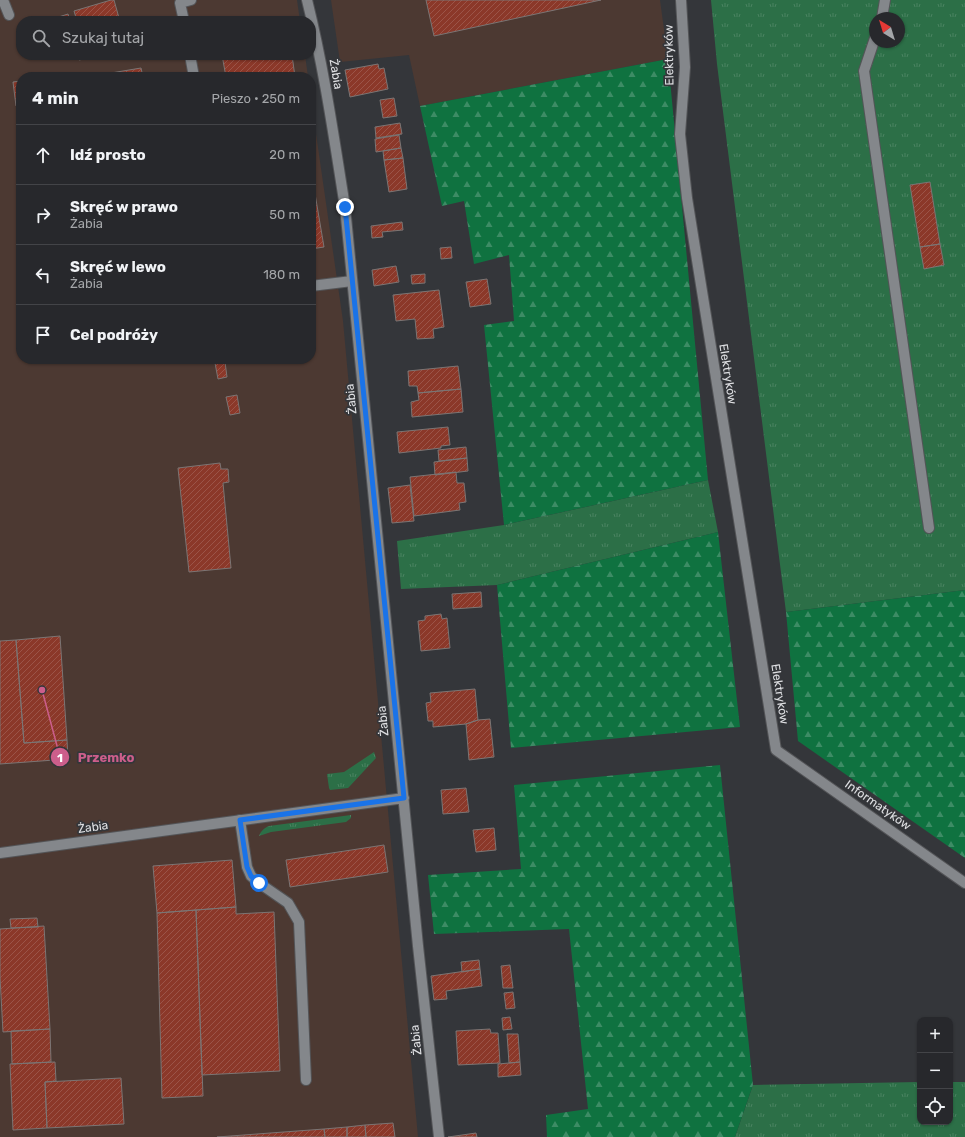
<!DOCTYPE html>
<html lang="pl">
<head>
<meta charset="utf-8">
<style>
  body { margin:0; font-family:Rubik,sans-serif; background:#2f3034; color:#f1f3f6 }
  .controls { position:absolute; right:12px; bottom:12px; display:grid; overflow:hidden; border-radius:8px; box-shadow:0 1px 3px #0004 }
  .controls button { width:36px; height:36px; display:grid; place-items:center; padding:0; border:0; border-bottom:1px solid #434448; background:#27282c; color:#f1f3f6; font:20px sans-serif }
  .compass { position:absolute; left:869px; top:12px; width:36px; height:36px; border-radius:50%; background:#27282c; box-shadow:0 1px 3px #0004; rotate:322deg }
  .stop { position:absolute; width:12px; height:12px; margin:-9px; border:3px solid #1a73e8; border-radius:50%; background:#fff }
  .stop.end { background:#1a73e8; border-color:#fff; box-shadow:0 1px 4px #0008 }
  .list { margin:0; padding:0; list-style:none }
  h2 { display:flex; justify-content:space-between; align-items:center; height:52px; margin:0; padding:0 16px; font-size:17px }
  h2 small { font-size:13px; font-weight:400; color:#a4a6a9 }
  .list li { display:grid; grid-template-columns:26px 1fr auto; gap:12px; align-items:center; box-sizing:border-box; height:60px; padding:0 16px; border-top:1px solid #434448 }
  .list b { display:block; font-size:15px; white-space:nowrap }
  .list p { margin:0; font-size:13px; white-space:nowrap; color:#a4a6a9 }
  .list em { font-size:13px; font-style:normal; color:#a4a6a9 }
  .icon { flex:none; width:22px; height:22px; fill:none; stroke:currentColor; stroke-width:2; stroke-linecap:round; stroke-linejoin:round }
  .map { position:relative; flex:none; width:965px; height:1137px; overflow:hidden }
  .search { position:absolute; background:#27282c; box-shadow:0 1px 3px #0004; left:16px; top:16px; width:300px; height:44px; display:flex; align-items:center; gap:10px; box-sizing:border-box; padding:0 14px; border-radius:16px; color:#a4a6a9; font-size:15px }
  .panel { position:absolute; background:#27282c; box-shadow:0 1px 3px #0004; left:16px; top:72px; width:300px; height:292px; border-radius:16px }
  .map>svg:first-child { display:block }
  .industrial { fill:#4c3932 }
  .grass { fill:url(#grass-tufts); fill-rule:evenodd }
  .forest { fill:url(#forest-firs) }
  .building { fill:url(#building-hatch); stroke:#7b7574 }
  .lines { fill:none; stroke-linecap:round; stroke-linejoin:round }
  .lane-casing { stroke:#535457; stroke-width:12 }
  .street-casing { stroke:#535457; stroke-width:12 }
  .lane { stroke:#84878b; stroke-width:10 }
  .street { stroke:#84878b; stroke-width:10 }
  .route { stroke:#1a73e8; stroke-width:5 }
  .labels { text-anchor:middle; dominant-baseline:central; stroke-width:3.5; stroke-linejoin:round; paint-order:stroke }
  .street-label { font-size:12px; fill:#dfe0e3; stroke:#34363a }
  .leader { fill:none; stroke:#cc5e8b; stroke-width:1.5 }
  .callout-dot { fill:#cc5e8b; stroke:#34363a; stroke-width:1.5 }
  .mark-label { font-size:12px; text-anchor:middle; font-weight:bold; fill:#fff }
  .callout-label { font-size:13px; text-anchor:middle; font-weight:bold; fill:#cc5e8b; stroke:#34363a; stroke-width:3.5; stroke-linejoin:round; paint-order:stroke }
</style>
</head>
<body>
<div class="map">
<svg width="965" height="1137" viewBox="0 0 965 1137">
  <defs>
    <pattern id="grass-tufts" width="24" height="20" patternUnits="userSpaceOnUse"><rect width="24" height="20" fill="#2c6f47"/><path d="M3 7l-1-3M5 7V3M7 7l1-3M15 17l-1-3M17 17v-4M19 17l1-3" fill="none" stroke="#4a8361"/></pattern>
    <pattern id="forest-firs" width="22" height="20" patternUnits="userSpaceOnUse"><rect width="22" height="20" fill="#0f7240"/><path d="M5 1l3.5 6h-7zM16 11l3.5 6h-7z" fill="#3d8c65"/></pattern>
    <pattern id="building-hatch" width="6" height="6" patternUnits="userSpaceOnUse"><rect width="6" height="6" fill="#8b3829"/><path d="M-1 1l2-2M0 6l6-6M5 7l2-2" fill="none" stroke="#9b5448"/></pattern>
  </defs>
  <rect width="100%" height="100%" fill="#34363a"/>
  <path class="industrial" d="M0,0H297L300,21H21V55H305L308,77H21V359H311V99L343,321L418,1137H0Z
    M331,0H660L668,59L420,106L409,55L340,62Z"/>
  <path class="grass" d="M711,0H965V590L786,612L717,64ZM875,18H899V42H875Z
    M708,480L718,532L497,585L401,589L397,541L504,525Z
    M374,752L376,758L350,786L348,788L330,790L329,788L327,774L344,772Z
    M351,815V818L346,822L271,832L259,836C261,831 264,828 269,826Z
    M920,1082V1122H950V1082H965V1137H735L753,1085Z"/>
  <path class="forest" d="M668,59L708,480L504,525L484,325L514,321L509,255L474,264L464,201L442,206L420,106Z
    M718,532L740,727L511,748L497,585Z
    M965,590V858L798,741L786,612Z
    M720,765L753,1085L735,1137H547L546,1115L588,1109L569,929L434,934L428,875L521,869L514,785Z"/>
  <path class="building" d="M111,0H114L119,18L110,21H77L74,11Z
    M426,0H601L434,36Z
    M68,14L70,21H46Z
    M77,55H103L79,60Z
    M222,55H292L295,77H226Z
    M378,64L379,69L384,68L388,89L350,97L345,70Z
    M141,68L143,77H93V76Z
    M21,81V105L16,106L13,82Z
    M394,98L397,116L383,118L380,100Z
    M400,123L402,134L376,138L375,127Z
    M399,135L401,148L376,152L375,139Z
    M401,148L403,158L384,160L383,151Z
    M403,158L407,189L389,192L384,160Z
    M311,170L324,247L311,249Z
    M930,182L940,244L920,247L910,185Z
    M402,222L403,230L382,232L383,237L372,238L371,226Z
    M940,244L944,265L924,269L920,247Z
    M451,247L452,258L441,259L440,248Z
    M396,266L399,282L374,286L372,270Z
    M425,274V283L412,284L411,275Z
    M487,279L491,304L470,307L466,282Z
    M439,290L444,327L433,329L434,338L417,339L415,319L396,321L393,295Z
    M225,362L227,377L218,379L215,363Z
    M458,366L461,389L418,393L417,386H409L408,371Z
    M461,389L463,412L412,417L411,402L419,400L418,393Z
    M237,395L240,413L230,415L226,397Z
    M448,427L450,445L441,446V448L399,453L397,432Z
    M466,447L467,458L439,461L438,450Z
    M467,458L468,471L435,475L434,462Z
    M220,463L221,469H228L229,482L223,483L231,568L189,572L178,468Z
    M456,472L457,483H464L466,502L459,503L460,510L414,516L410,477Z
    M410,485L414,521L392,523L388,488Z
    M481,592L482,607L453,609L452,594Z
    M441,614L442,619L447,618L450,648L421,651L418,621L425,620V616Z
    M60,636L67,740L24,743L16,640Z
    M16,640L24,743L67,740L68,759L0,764V641Z
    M475,689L478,720L466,724L433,727V721H428L426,703L431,702L430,693Z
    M490,719L494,757L469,760L466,724L478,720Z
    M466,788L469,812L443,814L441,790Z
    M494,828L496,850L476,852L473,830Z
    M384,845L388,872L290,887L286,860Z
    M232,860L236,907L157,913L153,866Z
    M236,907V914L274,912L280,1071L202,1075L196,910Z
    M196,910L203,1096L162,1098L157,913Z
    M37,918L38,927L11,928L10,919Z
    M44,926L50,1029L3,1032L0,977V929Z
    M479,960L480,969L462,972L461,962Z
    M510,965L513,988H503L501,966Z
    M480,969L482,986L446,991L447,999L434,1000L431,976Z
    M513,992L515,1008L506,1009L504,993Z
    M510,1017L512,1029L503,1030L502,1018Z
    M50,1029L51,1062L12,1064L11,1031Z
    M490,1029L491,1033H498L500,1063L458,1065L456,1031Z
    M507,1034H518L520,1062L509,1063Z
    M55,1062L56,1081L45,1082L47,1128L13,1130L10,1064Z
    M520,1062L521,1075L498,1077V1064Z
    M121,1078L124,1124L47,1128L45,1082Z
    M393,1123L395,1137H366L365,1125Z
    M365,1125L366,1137H347V1127Z
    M347,1127V1137H325L324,1129Z
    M324,1129L325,1137H217Z
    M476,1133L477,1137H448Z"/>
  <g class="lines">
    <defs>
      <path id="lane" d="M3,0L9,15
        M882,18L885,0
        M184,21L180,3L191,0
        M875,38L864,71L929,528
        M190,55L194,77
        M311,286L352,281
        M240,820L247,867L251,876L259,883L288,903L299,922L306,1080"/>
      <path id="street" d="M307,0C324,68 334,138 345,207L418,946L439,1137
        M681,0L685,67L680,134L687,198L776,750L965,883
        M0,853L404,798"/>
    </defs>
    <use href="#lane" class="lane-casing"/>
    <use href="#street" class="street-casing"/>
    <use href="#lane" class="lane"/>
    <use href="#street" class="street"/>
  </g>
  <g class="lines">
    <path class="route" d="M259,883L251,876L247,867L240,820L404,798L345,207"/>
  </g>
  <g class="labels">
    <g class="street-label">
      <text transform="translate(669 55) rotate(-91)">Elektryków</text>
      <text transform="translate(336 74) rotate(80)">Żabia</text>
      <text transform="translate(728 374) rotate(81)">Elektryków</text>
      <text transform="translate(351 399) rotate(-96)">Żabia</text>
      <text transform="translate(780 694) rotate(81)">Elektryków</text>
      <text transform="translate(383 721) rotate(-96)">Żabia</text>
      <text transform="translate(878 805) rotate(35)">Informatyków</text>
      <text transform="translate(93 827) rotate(-8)">Żabia</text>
      <text transform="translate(416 1040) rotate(-96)">Żabia</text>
    </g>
  </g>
  <path class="leader" d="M42 690L60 757"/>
  <g class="callout-dot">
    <circle cx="42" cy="690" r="4"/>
    <circle cx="60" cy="757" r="10"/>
  </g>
  <g class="mark-label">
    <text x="60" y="762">1</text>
  </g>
  <g class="callout-label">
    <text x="106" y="762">Przemko</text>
  </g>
</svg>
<div class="controls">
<button>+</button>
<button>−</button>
<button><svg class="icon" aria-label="locate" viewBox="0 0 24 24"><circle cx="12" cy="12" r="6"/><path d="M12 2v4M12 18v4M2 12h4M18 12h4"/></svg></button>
</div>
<svg class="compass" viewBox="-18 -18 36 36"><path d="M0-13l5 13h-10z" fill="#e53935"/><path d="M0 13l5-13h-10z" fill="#a4a6a9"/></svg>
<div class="stop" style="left:259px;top:883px"></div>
<div class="stop end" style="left:345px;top:207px"></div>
<div class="search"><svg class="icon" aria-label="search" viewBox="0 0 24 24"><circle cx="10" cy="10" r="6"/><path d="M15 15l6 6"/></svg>Szukaj tutaj</div>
<section class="panel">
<h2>4 min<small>Pieszo · 250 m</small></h2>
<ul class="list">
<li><svg class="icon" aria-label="ahead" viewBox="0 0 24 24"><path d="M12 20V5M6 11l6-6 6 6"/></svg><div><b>Idź prosto</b></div><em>20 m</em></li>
<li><svg class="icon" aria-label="right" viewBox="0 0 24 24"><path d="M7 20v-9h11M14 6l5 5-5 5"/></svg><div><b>Skręć w prawo</b><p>Żabia</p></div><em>50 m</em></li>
<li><svg class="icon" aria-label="left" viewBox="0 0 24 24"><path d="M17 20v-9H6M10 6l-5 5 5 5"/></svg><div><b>Skręć w lewo</b><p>Żabia</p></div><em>180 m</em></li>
<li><svg class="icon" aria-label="arrive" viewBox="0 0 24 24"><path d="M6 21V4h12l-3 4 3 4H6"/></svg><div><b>Cel podróży</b></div></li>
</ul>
</section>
</div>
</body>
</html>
